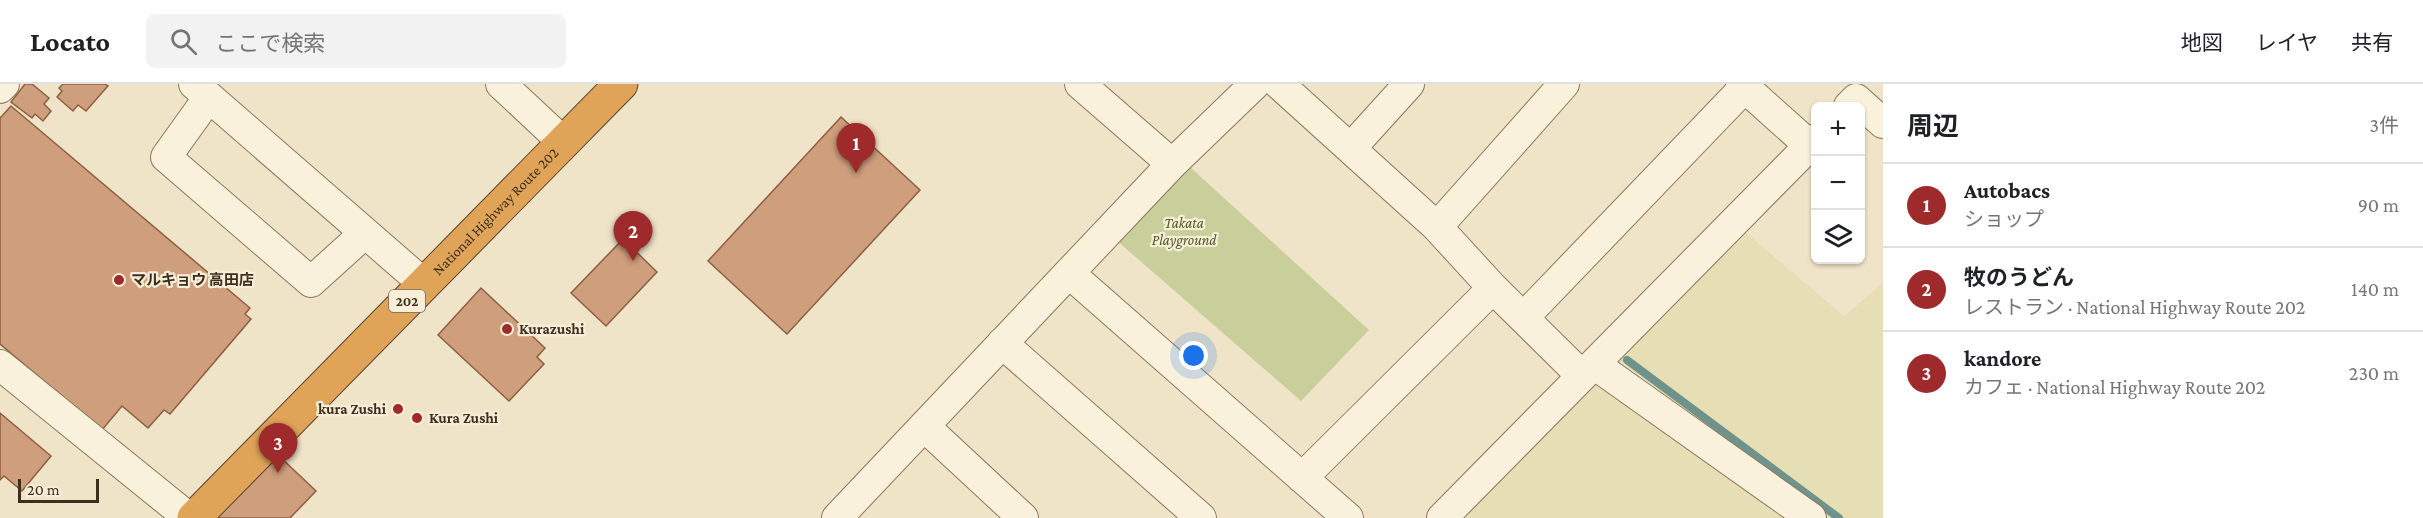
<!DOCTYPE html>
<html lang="ja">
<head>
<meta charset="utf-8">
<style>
  body { margin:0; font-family:"Crimson Pro","Noto Sans JP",serif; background:#f2f2f2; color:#202124 }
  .controls { position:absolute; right:18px; top:18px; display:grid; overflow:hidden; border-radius:9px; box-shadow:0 2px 4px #0004 }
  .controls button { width:54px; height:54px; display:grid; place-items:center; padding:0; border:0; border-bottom:2px solid #e0e0e0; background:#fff; color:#202124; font:30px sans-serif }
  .scale { position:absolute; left:18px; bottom:15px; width:81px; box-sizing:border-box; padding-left:6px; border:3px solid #3d2e20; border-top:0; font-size:16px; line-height:21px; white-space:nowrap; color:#3d2e20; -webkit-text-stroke:4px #f7eed8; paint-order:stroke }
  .you { position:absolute; left:1194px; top:272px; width:21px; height:21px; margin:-15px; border:4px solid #fff; border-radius:50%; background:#1a73e8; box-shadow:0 0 0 9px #1a73e833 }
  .badge { display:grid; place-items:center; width:39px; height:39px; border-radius:50%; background:#9e2a2b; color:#fff; font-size:20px; font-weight:700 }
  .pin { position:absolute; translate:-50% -50px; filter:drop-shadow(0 2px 3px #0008) }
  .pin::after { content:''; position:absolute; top:32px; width:21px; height:18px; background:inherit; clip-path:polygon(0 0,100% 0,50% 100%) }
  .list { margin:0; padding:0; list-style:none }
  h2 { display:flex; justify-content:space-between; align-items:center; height:78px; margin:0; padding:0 24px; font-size:26px }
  h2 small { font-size:20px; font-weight:400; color:#757577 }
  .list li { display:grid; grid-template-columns:39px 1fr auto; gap:18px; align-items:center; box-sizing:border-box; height:84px; padding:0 24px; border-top:2px solid #e0e0e0 }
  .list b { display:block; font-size:22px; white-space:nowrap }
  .list p { margin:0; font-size:20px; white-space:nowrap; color:#757577 }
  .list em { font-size:20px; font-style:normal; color:#757577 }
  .icon { flex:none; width:33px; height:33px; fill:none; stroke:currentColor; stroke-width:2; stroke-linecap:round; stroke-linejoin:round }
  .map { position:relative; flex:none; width:1883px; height:434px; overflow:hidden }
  header { display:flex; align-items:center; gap:36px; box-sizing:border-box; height:84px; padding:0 30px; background:#fff; border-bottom:2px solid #e0e0e0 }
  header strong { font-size:28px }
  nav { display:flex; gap:33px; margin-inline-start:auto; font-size:21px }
  .search { width:420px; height:54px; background:#f2f2f2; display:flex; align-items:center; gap:15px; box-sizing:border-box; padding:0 21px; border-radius:9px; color:#757577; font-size:22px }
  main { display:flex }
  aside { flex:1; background:#fff }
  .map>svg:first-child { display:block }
  .farmland { fill:#e6deb5 }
  .green { fill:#c9cf9b }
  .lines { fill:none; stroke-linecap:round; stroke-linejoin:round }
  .stream { stroke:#6f938a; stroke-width:8 }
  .building { fill:#cf9f7d; stroke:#8d5f41; stroke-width:1.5 }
  .minor-casing { stroke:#8d765c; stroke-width:32 }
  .highway-casing { stroke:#5b4430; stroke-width:35 }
  .minor { stroke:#faf1dc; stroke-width:30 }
  .highway { stroke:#e0a458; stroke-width:33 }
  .poi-dot { fill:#9e2a2b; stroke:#f7eed8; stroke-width:2 }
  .labels { text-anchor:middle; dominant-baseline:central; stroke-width:4.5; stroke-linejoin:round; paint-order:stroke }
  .shield { fill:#f7eed8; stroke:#756857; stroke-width:1.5 }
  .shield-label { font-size:14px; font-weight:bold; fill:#3d2e20 }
  .street-label { font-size:15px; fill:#3d2e20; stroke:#f7eed8 }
  .park-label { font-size:15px; font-style:italic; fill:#4d5a26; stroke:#f7eed8 }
  .poi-label { font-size:15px; font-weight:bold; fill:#3d2e20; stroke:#f7eed8; text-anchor:start }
</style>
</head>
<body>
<header>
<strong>Locato</strong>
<div class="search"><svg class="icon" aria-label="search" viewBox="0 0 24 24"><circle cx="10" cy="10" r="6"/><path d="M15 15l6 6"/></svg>ここで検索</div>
<nav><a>地図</a><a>レイヤ</a><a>共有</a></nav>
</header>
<main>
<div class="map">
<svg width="1883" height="434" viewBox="0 0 1883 434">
  <rect width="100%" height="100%" fill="#f0e4c8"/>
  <path class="farmland" d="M1745,148L1844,232L1883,199V434H1460Z"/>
  <path class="green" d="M1179,73L1369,246L1301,317L1107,148Z"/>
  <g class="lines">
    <path class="stream" d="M1627,276L1839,434"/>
  </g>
  <path class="building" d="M25,0H32L49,14L44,20L51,27L43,37L35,30L32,34L11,18Z
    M63,0H105L108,2L86,27L78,21L73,27L57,13L62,7L59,4Z
    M11,22L250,224L245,230L251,235L170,330L164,326L148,344L122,322L102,346L0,260V34Z
    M841,33L920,106L787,250L708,177Z
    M623,155L657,188L606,242L571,209Z
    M481,204L545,264L537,273L544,280L509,317L438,251Z
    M0,329L51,372L22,407L4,392L0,396Z
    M278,371L316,407L290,434H212Z"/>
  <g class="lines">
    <defs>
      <path id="minor" d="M194,0L424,200
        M501,0L563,58
        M1080,0L1172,80
        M1279,0L1437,143L1493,204L1582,292
        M1741,0L1809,61
        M0,4L4,0
        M209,13L166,73L311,198L365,149
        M1849,22L1856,15L1883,39
        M1351,64L1409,0
        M1437,143L1564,0
        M1069,189L1348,434
        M1524,233L1745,3
        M1002,259L1201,434
        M1594,280L1811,434
        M0,281L189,434
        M924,342L1023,434
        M1302,394L1493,204
        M837,434L1172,80L1255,0
        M1442,434L1816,55"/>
      <g id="highway">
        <path id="s1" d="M194,434L621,0"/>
      </g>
    </defs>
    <use href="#minor" class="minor-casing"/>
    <use href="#highway" class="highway-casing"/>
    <use href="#minor" class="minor"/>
    <use href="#highway" class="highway"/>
  </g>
  <g class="poi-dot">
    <circle cx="119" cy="196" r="6"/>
    <circle cx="507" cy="245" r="6"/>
    <circle cx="398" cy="325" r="6"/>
    <circle cx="417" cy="334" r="6"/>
  </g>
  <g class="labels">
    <rect class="shield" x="389" y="206" width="36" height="22" rx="4.5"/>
    <g class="shield-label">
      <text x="407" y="217">202</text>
    </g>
    <g class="street-label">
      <text stroke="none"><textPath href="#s1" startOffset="430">National Highway Route 202</textPath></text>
    </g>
    <g class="park-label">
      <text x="1184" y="139">Takata<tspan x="1184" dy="17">Playground</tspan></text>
    </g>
    <g class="poi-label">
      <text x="131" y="196">マルキョウ 高田店</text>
      <text x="519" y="245">Kurazushi</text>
      <text x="386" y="325" text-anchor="end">kura Zushi</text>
      <text x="429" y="334">Kura Zushi</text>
    </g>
  </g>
</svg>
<div class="controls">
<button>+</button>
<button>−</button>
<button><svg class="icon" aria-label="layers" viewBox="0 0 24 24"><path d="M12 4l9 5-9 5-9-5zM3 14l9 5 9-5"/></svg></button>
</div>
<div class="scale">20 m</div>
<div class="you"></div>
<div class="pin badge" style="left:856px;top:89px">1</div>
<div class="pin badge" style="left:633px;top:177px">2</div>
<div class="pin badge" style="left:278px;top:389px">3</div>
</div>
<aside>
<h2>周辺<small>3件</small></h2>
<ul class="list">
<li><span class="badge">1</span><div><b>Autobacs</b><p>ショップ</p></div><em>90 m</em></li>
<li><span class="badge">2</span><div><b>牧のうどん</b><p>レストラン · National Highway Route 202</p></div><em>140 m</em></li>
<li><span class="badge">3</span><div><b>kandore</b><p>カフェ · National Highway Route 202</p></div><em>230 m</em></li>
</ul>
</aside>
</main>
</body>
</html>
